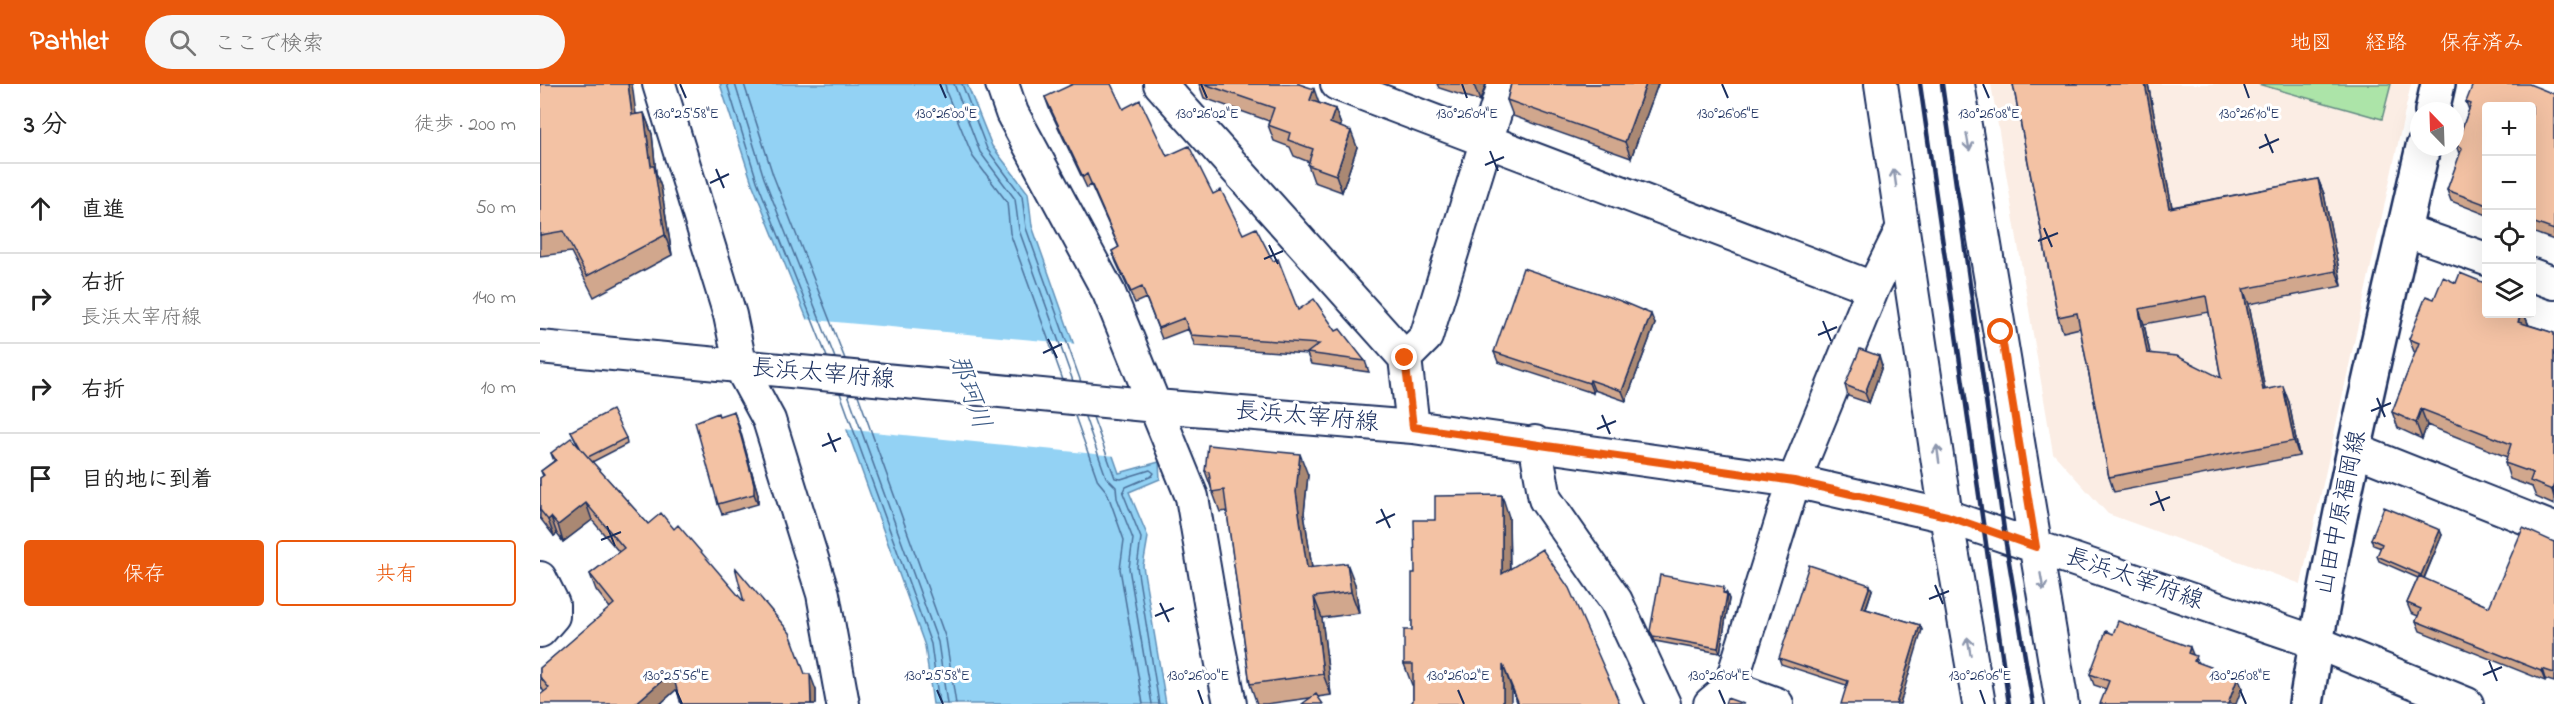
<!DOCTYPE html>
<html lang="ja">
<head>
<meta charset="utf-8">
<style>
  body { margin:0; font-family:"Indie Flower","Klee One",sans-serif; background:#f6f6f6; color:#222 }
  .controls { position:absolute; right:18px; top:18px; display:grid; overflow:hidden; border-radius:6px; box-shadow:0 6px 24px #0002 }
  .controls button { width:54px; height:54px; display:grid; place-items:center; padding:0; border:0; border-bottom:2px solid #e0e0e0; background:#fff; color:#222; font:30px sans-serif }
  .compass { position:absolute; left:1870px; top:18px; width:54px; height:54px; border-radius:50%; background:#fff; box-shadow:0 6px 24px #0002; rotate:337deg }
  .stop { position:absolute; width:18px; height:18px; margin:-14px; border:4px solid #ea580c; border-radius:50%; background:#fff }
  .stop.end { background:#ea580c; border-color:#fff; box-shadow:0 2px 6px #0008 }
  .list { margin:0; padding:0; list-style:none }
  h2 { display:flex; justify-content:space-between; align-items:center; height:78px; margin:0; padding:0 24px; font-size:26px }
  h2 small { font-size:20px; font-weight:400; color:#767676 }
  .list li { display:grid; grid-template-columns:39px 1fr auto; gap:18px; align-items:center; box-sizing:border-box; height:90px; padding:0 24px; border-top:2px solid #e0e0e0 }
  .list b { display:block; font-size:22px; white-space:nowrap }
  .list p { margin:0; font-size:20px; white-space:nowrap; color:#767676 }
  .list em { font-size:20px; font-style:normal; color:#767676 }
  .actions { display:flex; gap:12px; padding:18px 24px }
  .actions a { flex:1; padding:14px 0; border:2px solid #ea580c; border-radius:6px; text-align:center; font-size:21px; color:#ea580c }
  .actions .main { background:#ea580c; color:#fff }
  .icon { flex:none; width:33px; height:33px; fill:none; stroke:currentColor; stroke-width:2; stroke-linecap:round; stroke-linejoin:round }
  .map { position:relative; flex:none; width:2014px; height:620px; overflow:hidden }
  header { display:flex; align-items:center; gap:36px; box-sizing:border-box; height:84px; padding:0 30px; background:#ea580c; color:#fff }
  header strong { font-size:28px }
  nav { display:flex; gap:33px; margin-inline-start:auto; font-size:21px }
  .search { width:420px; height:54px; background:#f6f6f6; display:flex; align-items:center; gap:15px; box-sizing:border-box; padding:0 21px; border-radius:33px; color:#767676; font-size:22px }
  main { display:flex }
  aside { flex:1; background:#fff }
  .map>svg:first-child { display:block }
  .built { fill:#fbede4 }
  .green { fill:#ace4a8; stroke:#648a83; stroke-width:1.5 }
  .water { fill:#93d2f4; stroke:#6391b8; stroke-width:1.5 }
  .pier { fill:#fff }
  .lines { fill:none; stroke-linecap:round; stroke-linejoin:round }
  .shore { stroke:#4b709a; stroke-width:1.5 }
  .minor-casing { stroke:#1b2f5e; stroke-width:36 }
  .major-casing { stroke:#1b2f5e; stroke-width:38 }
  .minor { stroke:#fff; stroke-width:32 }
  .major { stroke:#fff; stroke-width:33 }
  .rail { stroke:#1b2f5e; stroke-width:4.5 }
  .wall { fill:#d1a78d; stroke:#1b2f5e; stroke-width:1.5; fill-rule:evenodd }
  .shaded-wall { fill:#aa8873; stroke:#1b2f5e; stroke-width:1.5 }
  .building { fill:#f3c2a4; stroke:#1b2f5e; stroke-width:1.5; fill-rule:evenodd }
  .oneway { stroke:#8d97ae }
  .route { stroke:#ea580c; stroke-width:8 }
  .ticks { fill:none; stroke:#1b2f5e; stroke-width:2 }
  .labels { text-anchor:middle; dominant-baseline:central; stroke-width:6; stroke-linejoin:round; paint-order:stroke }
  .street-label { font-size:24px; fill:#1b2f5e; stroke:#fff }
  .water-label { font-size:26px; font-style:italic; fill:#395884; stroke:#fff }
  .ticks-label { font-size:15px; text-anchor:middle; fill:#1b2f5e; stroke:#fff; stroke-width:6; stroke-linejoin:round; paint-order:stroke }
</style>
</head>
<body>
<header>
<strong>Pathlet</strong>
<div class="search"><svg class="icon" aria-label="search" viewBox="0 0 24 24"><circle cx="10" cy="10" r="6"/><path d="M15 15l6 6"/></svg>ここで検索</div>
<nav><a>地図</a><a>経路</a><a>保存済み</a></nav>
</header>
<main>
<aside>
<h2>3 分<small>徒歩 · 200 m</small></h2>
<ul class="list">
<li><svg class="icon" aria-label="ahead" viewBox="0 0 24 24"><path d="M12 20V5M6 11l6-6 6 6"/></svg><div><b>直進</b></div><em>50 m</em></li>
<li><svg class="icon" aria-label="right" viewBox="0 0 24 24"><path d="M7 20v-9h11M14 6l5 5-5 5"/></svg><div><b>右折</b><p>長浜太宰府線</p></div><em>140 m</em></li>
<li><svg class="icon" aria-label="right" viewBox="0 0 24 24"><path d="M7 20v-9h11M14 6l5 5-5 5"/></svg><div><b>右折</b></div><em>10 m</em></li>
<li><svg class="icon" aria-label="arrive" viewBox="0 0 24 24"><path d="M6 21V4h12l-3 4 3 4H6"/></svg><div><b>目的地に到着</b></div></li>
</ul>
<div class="actions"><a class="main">保存</a><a>共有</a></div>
</aside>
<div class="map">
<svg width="2014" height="620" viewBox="0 0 2014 620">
  <rect width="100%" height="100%" fill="#fff"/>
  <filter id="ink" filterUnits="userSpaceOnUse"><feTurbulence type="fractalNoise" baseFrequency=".0167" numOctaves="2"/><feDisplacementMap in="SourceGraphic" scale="12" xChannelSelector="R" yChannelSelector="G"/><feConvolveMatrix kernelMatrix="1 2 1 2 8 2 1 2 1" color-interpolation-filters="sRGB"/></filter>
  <g filter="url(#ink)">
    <path class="built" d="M1451,0H1871L1761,500L1568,430L1513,369Z"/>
    <path class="green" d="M1718,0H1851L1842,35Z"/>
    <path class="water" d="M180,0H427L452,62L488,109L492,142L579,389L619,378L620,395L589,408L608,453L603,482L626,620H393L385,562L267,235L212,99Z"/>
    <path class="pier" d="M263,235L538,260L576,372L303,345Z"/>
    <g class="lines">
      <path class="shore" d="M187,0L217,97L287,273
        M195,0L224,94L295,274
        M204,0L233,91L305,275
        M405,0L407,10L433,73L467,118L470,149L523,296
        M414,0L440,68L475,115L479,146L533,297
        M422,0L447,65L482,112L486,144L541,298
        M300,309L391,560L399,620
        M308,310L398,558L407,620
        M318,311L406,555L416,620
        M535,332L558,397L567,408L584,456L580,485L603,620
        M545,333L566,393L576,403L577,414L593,455L589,484L612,620
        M553,333L575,394L581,395L610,386L614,389L612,392L586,403L583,409L601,454L597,483L619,620"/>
      <defs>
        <path id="minor" d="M119,0L190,231L201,284L229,336L283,510L303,620
          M462,0L472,29L569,209L652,413L671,524L690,620
          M620,0L865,274L873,343
          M797,0L1333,204
          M1341,0L1406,432L1439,620
          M1418,0L1522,620
          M1864,146L1946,175
          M1992,191L2014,199
          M0,263L616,322L873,343L1254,397L1406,432L1775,558L1927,620
          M865,274L886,253L964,0
          M995,358L1005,415L1076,517L1124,620
          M1815,366L2014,445
          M0,494L13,520V532L0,547
          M1190,603L1237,620
          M1170,620L1190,603L1254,397L1333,204L1362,145"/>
        <path id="major" d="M1892,27L1898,0
          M1766,620C1795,433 1841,248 1883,63"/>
      </defs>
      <use href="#minor" class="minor-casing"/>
      <use href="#major" class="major-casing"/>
      <use href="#minor" class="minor"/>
      <use href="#major" class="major"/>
      <path class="rail" d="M1380,0L1469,620
        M1402,0L1466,460L1493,620"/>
    </g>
    <path class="wall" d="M0,0L96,30L104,29L112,50L116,89L121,103L132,171L54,213L31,168L0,172Z
      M659,0H759L779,19L795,25L801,41L800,43L817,63L802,108L774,98L768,81L769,78L754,72L750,63L734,57L728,41L729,37L664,14Z
      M897,0H946L940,17L899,4Z
      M971,0H1118L1091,74L973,32L967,16Z
      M1473,0H1608L1632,123L1778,95L1784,110L1802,202L1709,220L1725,306L1749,318L1759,372L1574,408L1569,393L1540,244L1523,248L1518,233ZM1669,228L1681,294L1610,269L1604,240Z
      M2014,10V156L1992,148V22H1947V131L1911,117L1907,106L1920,72L1916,61L1929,26L1926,18Z
      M505,13L583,25L627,72L673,110L758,226L796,247L825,277L829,288L771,280L767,270L655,262L648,245L622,255L606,214L595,219L576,178L572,167L579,164L551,101L547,104L509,24Z
      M1894,215L1984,230L1989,241L2014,249V421L1996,413L1992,403L1970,395L1965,379L1967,373L1887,341L1882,355L1858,344L1852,328L1875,270L1869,255Z
      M1115,240L1086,317L1054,306L1053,309L958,278L954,268Z
      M1342,282L1329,319L1308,312L1305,301Z
      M179,332L198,338L218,410V420L182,430L178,420Z
      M31,347L86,354L87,360L52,378L108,440L134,445L265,590L276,606V620H141L137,605L120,620L4,608L0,601V584L70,524L56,506L50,490L79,468L52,436L23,458L17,450L14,452L0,434V394L3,392L1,387L14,377L11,369L39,363Z
      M665,387L768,391L764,429L772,484L815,500L819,529L782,534L791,611L726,620H717L710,600L687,427L680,428Z
      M969,433L970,485L1080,620H978L971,603L873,617V601H872L864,580L872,546L875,489L895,436Z
      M1902,451L1884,495L1949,523L2014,458V598L2005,595V597L1880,547L1876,537L1878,532L1871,529L1867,519L1878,494L1839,477L1837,472L1841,464L1833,461L1831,455Z
      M1332,506L1326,525L1380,541L1382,546L1306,601L1241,580L1239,574Z
      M1186,508L1189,515L1180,569L1115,557L1110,547Z
      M1573,550L1653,571L1658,579L1698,593L1702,604L1566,605L1554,601L1550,590Z"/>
    <path class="shaded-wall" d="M88,0H92L99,52L92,31Z
      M935,0H946L940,17L934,1Z
      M1106,0H1118L1091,74L1085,58Z
      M1605,0H1608L1635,139L1629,124Z
      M774,5L780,22L770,16Z
      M795,25L801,41L796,56L790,39Z
      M104,29L112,50L116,89L121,103L132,171L125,151L111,82Z
      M811,47L817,63L802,108L796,91Z
      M1778,95L1784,110L1802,202L1796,187Z
      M1703,205L1709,220L1728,322L1723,306Z
      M1599,225L1604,240L1613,284L1607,269Z
      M1111,230L1115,240L1086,317L1082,307Z
      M1981,230H1984L1989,242L1978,238Z
      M1339,272L1342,282L1329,319L1325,309Z
      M1050,296L1054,306L1053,309L1049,299Z
      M1743,302L1749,318L1759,372L1754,357Z
      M1881,325L1887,341L1882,355L1876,339Z
      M194,327L218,410V420L214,410Z
      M760,370L768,391L764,429L775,505L767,484L756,408Z
      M2014,400V413L2012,406Z
      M962,411L969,433L970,511L962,490Z
      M46,419L52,436L23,458L18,441Z
      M11,433L17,450L14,452L8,436Z
      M1900,446L1902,451L1883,496L1881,491Z
      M807,479L815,500L819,529L811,508Z
      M1330,501L1332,506L1324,529L1322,524Z
      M1187,510L1189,515L1180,569L1178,564Z
      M774,513L782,534L791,611L783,590Z
      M1380,541L1382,546L1360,620H1356Z
      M1650,563L1654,573L1648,569Z
      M963,581L971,603V620H963Z
      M2002,585L2005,595V597L2001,587Z
      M132,588L138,604L120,620H95Z
      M270,590L276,606V620H271Z
      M1698,593L1702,604L1696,620H1688Z"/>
    <path class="building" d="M0,0H88L92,31L104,29L111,82H114L125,151L47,192L23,147L0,151Z
      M533,0H571L583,25L600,16L627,72L649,62L673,110L681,106L703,150L716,144L733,177L738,175L758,226L774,215L796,247L800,245L825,277L767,269L779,260L651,251L644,234L618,244L602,203L591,208L572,167L579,163L547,90L543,93L505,13Z
      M664,0H759L774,5L770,16L795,25L790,39L811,47L796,91L768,81L773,65L748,56L750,49L728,41L734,24Z
      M971,0H1106L1085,58L967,16Z
      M1473,0H1605L1629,124L1778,95L1796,187L1703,205L1723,306L1743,302L1754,357L1569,393L1537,229L1518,233ZM1666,212L1681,294L1637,272L1607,269L1599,225Z
      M1933,0H1989L2014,10V146L1992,138V22H1947V121L1907,106L1922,64L1916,61L1931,20L1926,18Z
      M983,184L1078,216L1111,230L1082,307L1050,296L1049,299L954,268Z
      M1920,189L1947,200V230H1981L1978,238L2014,249V400L2012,406L1990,397L1993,389L1965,379L1971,360L1881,325L1876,339L1852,328L1879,259L1869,255L1886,212L1894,215L1903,193L1916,199Z
      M1320,265L1339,272L1325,309L1305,301Z
      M72,326L86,354L48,373L41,365L31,347Z
      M194,327L214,400V410L178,420L155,338L178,329L179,332Z
      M31,354L108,440L121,429L134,445L138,441L204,518L195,483L250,549L265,590H270L271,620H141L132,588L95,620H0V611L9,604L0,593V584L74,520L50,490L84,464L46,419L18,441L11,433L8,436L0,426V394L4,391L1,387L16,376L11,369Z
      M668,361L760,370L756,408L767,484L807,479L811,508L774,513L783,590L710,600L684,406L672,408L669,388L665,387Z
      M962,411V490L1002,465L1029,504L1080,620H979L963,581V620H870L873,617V580H864V546H872V489H875L874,436H895V412Z
      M1844,423L1900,446L1881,491L1837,472L1842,460L1831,455Z
      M1983,444L2014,458V589L2002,585L2001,587L1876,537L1881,525L1867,519L1879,492L1949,523Z
      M1269,481L1330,501L1322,524L1380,541L1356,620H1301L1308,597L1239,574Z
      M1120,491L1184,503L1183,509L1187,510L1178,564L1113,552L1110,547Z
      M1578,537L1650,563L1648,569L1656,572L1654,577L1698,593L1688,620H1560L1569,597L1550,590L1566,547L1573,550Z
      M776,610L783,620H762Z
      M1187,614L1204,620H1185Z"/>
    <defs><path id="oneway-shaft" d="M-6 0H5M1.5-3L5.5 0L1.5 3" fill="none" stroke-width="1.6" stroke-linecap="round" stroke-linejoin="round" transform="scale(1.5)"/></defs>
    <g class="oneway">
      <use href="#oneway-shaft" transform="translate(1428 58) rotate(80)"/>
      <use href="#oneway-shaft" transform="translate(1355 94) rotate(-98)"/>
      <use href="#oneway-shaft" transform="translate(1398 370) rotate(-98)"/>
      <use href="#oneway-shaft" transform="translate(1502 498) rotate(80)"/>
      <use href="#oneway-shaft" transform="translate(1429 562) rotate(-100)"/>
    </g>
  </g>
  <g class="lines" filter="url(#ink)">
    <path class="route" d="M865,274L873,343L1254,397L1407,432L1496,463L1461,248"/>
  </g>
  <path class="ticks" d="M140,0L146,14M400,0L406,14M661,0L667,14M922,0L927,14M1182,0L1188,14M1443,0L1449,14M1704,0L1709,14M1725,50L1733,69M1719,64L1739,55M950,67L958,87M945,81L964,73M176,85L184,104M170,99L189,90M1504,144L1512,163M1498,157L1518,149M729,161L738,180M724,175L743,167M1283,237L1291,257M1278,251L1297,243M508,255L517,274M503,269L522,260M1837,314L1845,333M1831,327L1851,319M1062,331L1070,350M1057,345L1076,337M288,349L296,368M282,362L301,354M1616,407L1624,427M1610,421L1630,413M841,425L850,444M836,439L855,430M67,442L75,462M61,456L81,448M1395,501L1403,520M1389,515L1409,507M620,519L629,538M615,532L634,524M1949,577L1957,597M1943,591L1962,583M136,606L142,620M397,606L403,620M658,606L663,620M918,606L924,620M1179,606L1185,620M1440,606L1445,620M1700,606L1706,620"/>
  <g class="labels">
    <g class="street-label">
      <text transform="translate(283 291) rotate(5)">長浜太宰府線</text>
      <text transform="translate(767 334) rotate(5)">長浜太宰府線</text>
      <text transform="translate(1802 429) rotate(-78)">山田中原福岡線</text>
      <text transform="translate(1594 496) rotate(19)">長浜太宰府線</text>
    </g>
    <g class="water-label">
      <text transform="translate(428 308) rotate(70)">那珂川</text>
    </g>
  </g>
  <g class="ticks-label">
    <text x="146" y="34">130°25'58"E</text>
    <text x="406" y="34">130°26'00"E</text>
    <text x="667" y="34">130°26'02"E</text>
    <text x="927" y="34">130°26'04"E</text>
    <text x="1188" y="34">130°26'06"E</text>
    <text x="1449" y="34">130°26'08"E</text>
    <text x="1709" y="34">130°26'10"E</text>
    <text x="136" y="596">130°25'56"E</text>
    <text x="397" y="596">130°25'58"E</text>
    <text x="658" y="596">130°26'00"E</text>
    <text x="918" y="596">130°26'02"E</text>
    <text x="1179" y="596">130°26'04"E</text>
    <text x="1440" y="596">130°26'06"E</text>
    <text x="1700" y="596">130°26'08"E</text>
  </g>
</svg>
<div class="controls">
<button>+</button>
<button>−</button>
<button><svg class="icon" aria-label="locate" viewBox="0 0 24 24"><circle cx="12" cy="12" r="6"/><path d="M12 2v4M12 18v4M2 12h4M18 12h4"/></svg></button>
<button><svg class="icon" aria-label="layers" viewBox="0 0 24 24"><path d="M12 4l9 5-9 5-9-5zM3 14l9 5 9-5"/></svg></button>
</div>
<svg class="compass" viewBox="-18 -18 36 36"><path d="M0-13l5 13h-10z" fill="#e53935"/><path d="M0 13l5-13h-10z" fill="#767676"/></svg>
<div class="stop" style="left:1461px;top:248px"></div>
<div class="stop end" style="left:865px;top:274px"></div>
</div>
</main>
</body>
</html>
